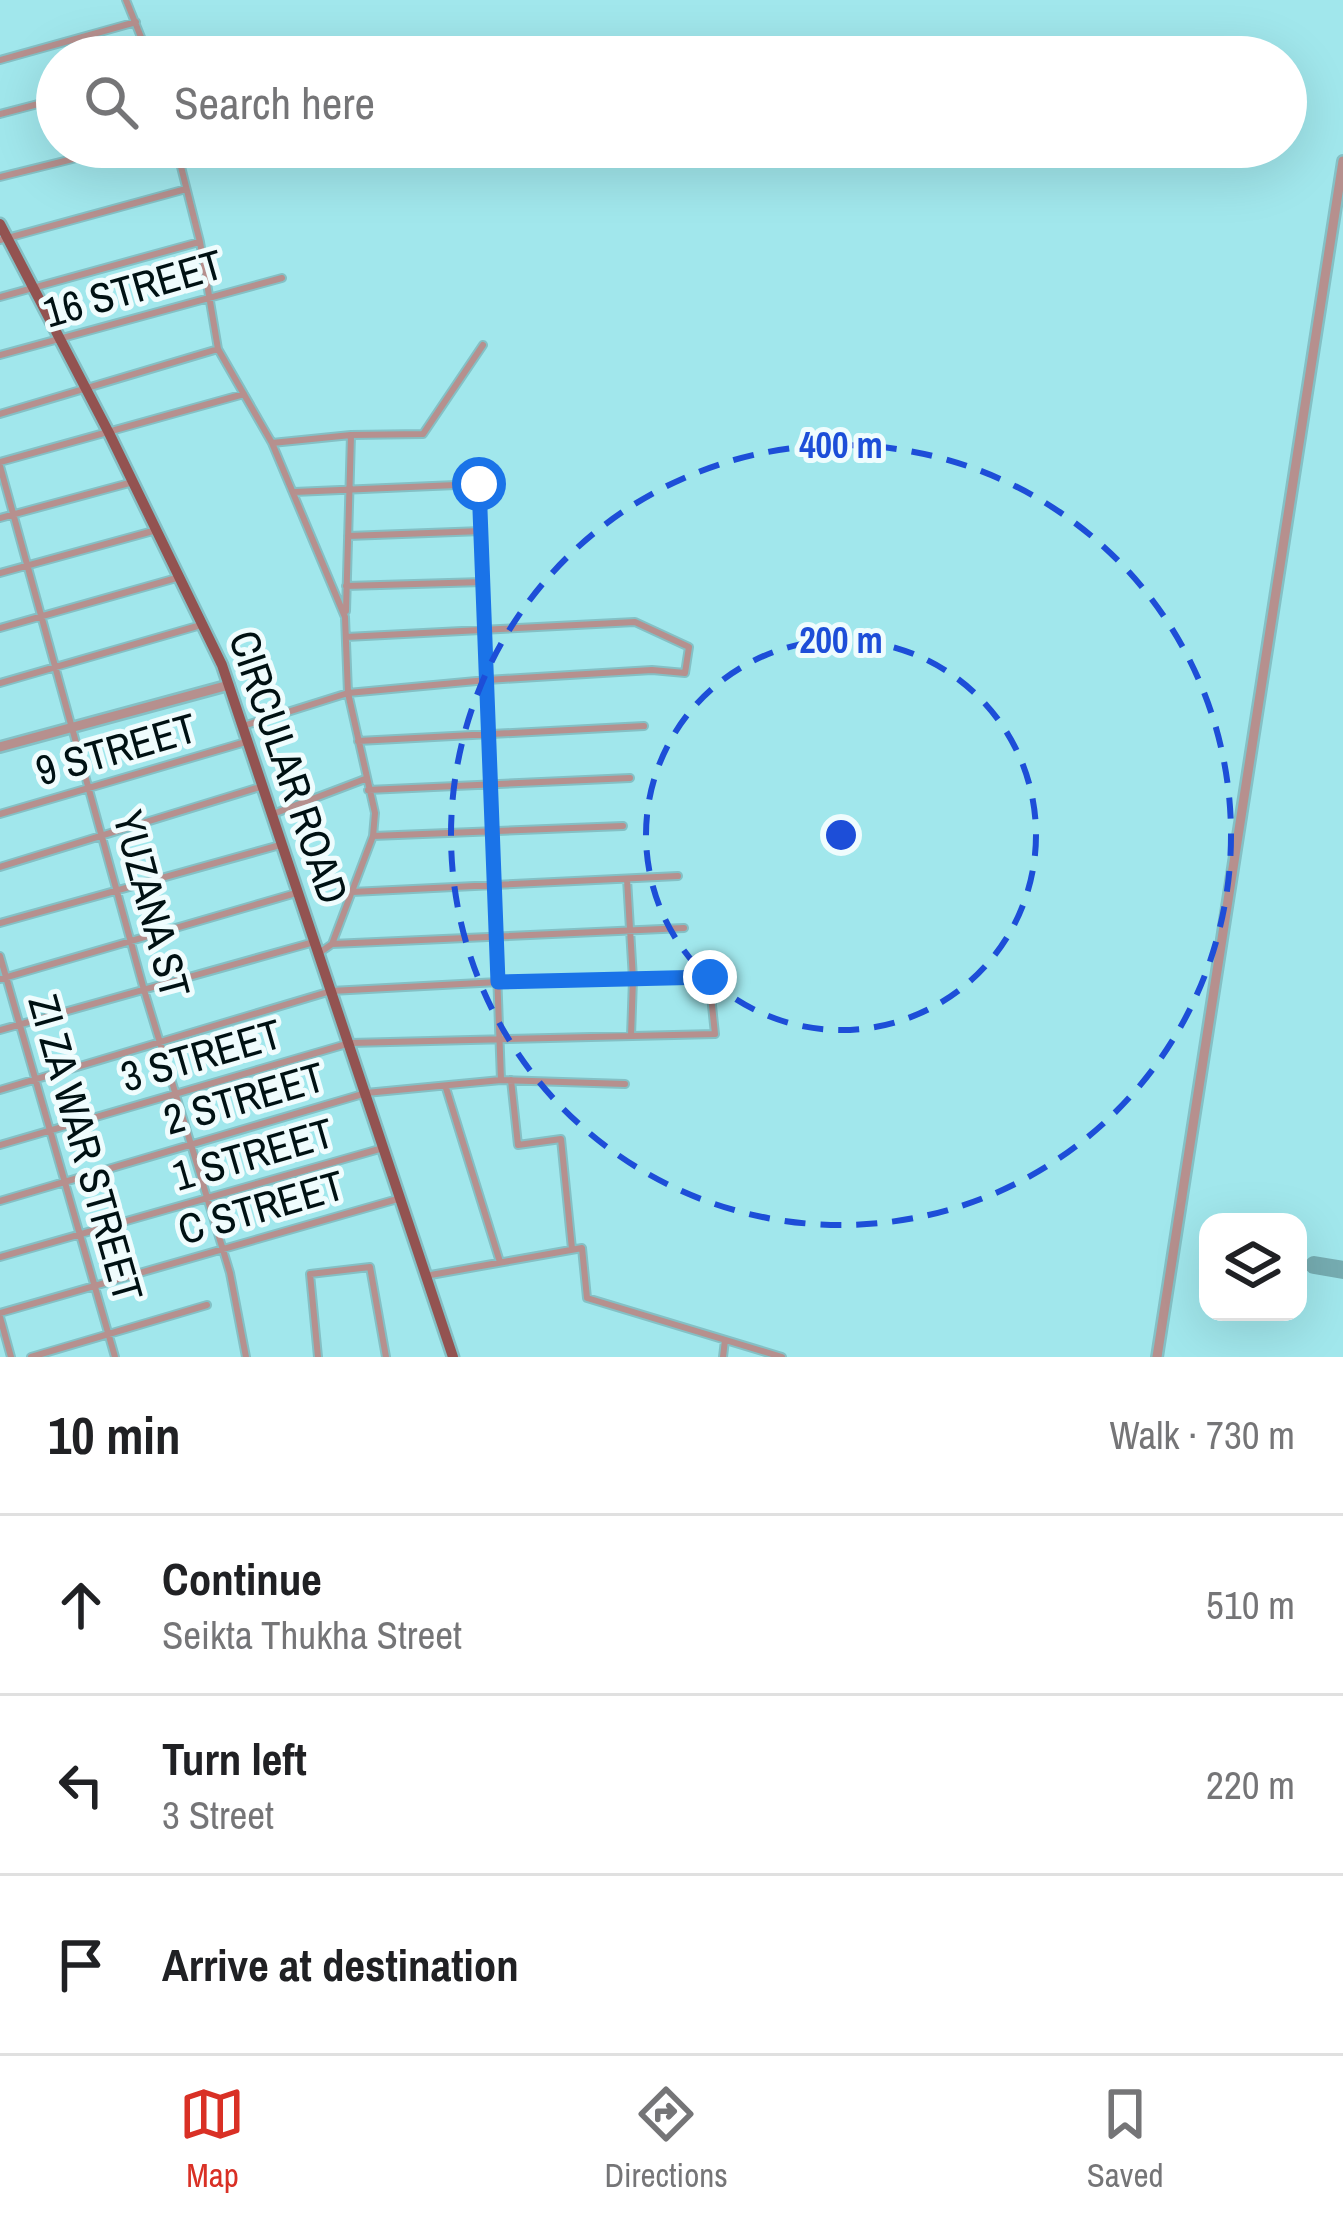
<!DOCTYPE html>
<html lang="en">
<head>
<meta charset="utf-8">
<style>
  body { margin:0; font-family:"Archivo Narrow",sans-serif; background:#f2f2f2; color:#202124 }
  .controls { position:absolute; right:36px; bottom:36px; display:grid; overflow:hidden; border-radius:24px; box-shadow:0 12px 48px #0002 }
  .controls button { width:108px; height:108px; display:grid; place-items:center; padding:0; border:0; border-bottom:3px solid #e0e0e0; background:#fff; color:#202124; font:60px sans-serif }
  .stop { position:absolute; width:36px; height:36px; margin:-27px; border:9px solid #1a73e8; border-radius:50%; background:#fff }
  .stop.end { background:#1a73e8; border-color:#fff; box-shadow:0 3px 12px #0008 }
  .list { margin:0; padding:0; list-style:none }
  h2 { display:flex; justify-content:space-between; align-items:center; height:156px; margin:0; padding:0 48px; font-size:51px }
  h2 small { font-size:39px; font-weight:400; color:#757577 }
  .list li { display:grid; grid-template-columns:78px 1fr auto; gap:36px; align-items:center; box-sizing:border-box; height:180px; padding:0 48px; border-top:3px solid #e0e0e0 }
  .list b { display:block; font-size:45px; white-space:nowrap }
  .list p { margin:0; font-size:39px; white-space:nowrap; color:#757577 }
  .list em { font-size:39px; font-style:normal; color:#757577 }
  .icon { flex:none; width:66px; height:66px; fill:none; stroke:currentColor; stroke-width:2; stroke-linecap:round; stroke-linejoin:round }
  .map { position:relative; flex:none; width:1343px; height:1357px; overflow:hidden }
  .search { position:absolute; background:#fff; box-shadow:0 12px 48px #0002; left:36px; right:36px; top:36px; height:132px; display:flex; align-items:center; gap:30px; box-sizing:border-box; padding:0 42px; border-radius:66px; color:#757577; font-size:45px }
  .sheet { height:696px; background:#fff }
  nav { display:flex; justify-content:space-around; align-items:center; box-sizing:border-box; height:168px; border-top:3px solid #e0e0e0; background:#fff; font-size:33px; color:#757577 }
  nav a { display:grid; justify-items:center; gap:6px }
  nav .on { color:#d93025 }
  .map>svg:first-child { display:block }
  .lines { fill:none; stroke-linecap:round; stroke-linejoin:round }
  .taxiway { stroke:#76adb2; stroke-width:18 }
  .minor-casing { stroke:#84c0c5; stroke-width:10 }
  .tertiary-casing { stroke:#84c0c5; stroke-width:14 }
  .primary-casing { stroke:#84c0c5; stroke-width:15 }
  .minor { stroke:#b6908e; stroke-width:6 }
  .tertiary { stroke:#b6908e; stroke-width:9 }
  .primary { stroke:#935351; stroke-width:10 }
  .route { stroke:#1a73e8; stroke-width:15 }
  .ring { fill:none; stroke:#1d4ed8; stroke-width:6; stroke-dasharray:21 15 }
  .labels { text-anchor:middle; dominant-baseline:central; stroke-width:10; stroke-linejoin:round; paint-order:stroke }
  .street-label { font-size:42px; fill:#001113; stroke:#effcfd }
  .centre { fill:#1d4ed8; stroke:#effcfd; stroke-width:6 }
  .ring-label { font-size:36px; text-anchor:middle; font-weight:bold; fill:#1d4ed8; stroke:#effcfd; stroke-width:10; stroke-linejoin:round; paint-order:stroke }
</style>
</head>
<body>
<div class="map">
<svg width="1343" height="1357" viewBox="0 0 1343 1357">
  <rect width="100%" height="100%" fill="#a1e7ec"/>
  <g class="lines">
    <path class="taxiway" d="M1314,1265L1343,1270"/>
    <defs>
      <path id="minor" d="M126,0L149,57
        M0,60L136,22
        M0,114L57,99
        M176,147L200,242L218,349L272,443L345,617L348,693L375,813L373,836L332,944
        M0,177L121,147
        M0,240L186,189
        M0,297L199,242
        M0,355L282,278
        M0,414L218,349
        M272,443L351,435L423,434L483,345
        M0,462L244,394
        M0,466L144,990L230,1273L246,1357
        M294,492L479,484L501,1080
        M0,518L133,482
        M348,536L482,531
        M0,573L153,531
        M346,586L483,582
        M346,611L351,435
        M0,628L180,577
        M0,683L201,625
        M243,726L348,693L487,680L652,670L685,673L689,647L635,622L346,637
        M358,741L644,726
        M368,790L630,778
        M0,814L249,741
        M273,814L365,779
        M373,836L623,826
        M0,867L260,787
        M627,879L633,979L631,1036
        M352,892L678,876
        M0,923L280,845
        M319,953L332,944L684,928
        M0,956L115,1357
        M0,979L296,893
        M0,1030L314,942
        M511,1080L518,1145L561,1139L572,1249
        M446,1088L500,1262
        M0,1090L331,991L498,982L709,977L715,1034L350,1043L0,1145
        M0,1201L366,1093L501,1080L625,1084
        M0,1257L383,1148
        M425,1276L582,1248L587,1298L782,1357
        M0,1313L401,1198
        M0,1317L11,1357
        M31,1357L207,1305
        M318,1357L310,1274L370,1267L386,1357
        M723,1357L725,1340"/>
      <path id="tertiary" d="M0,747L229,685
        M1157,1357L1343,161"/>
      <path id="primary" d="M0,224L109,433L222,665L453,1357"/>
    </defs>
    <use href="#minor" class="minor-casing"/>
    <use href="#tertiary" class="tertiary-casing"/>
    <use href="#primary" class="primary-casing"/>
    <use href="#minor" class="minor"/>
    <use href="#tertiary" class="tertiary"/>
    <use href="#primary" class="primary"/>
  </g>
  <g class="lines">
    <path class="route" d="M479,484L498,982L710,977"/>
  </g>
  <g class="ring">
    <circle cx="841" cy="835" r="195"/>
    <circle cx="841" cy="835" r="390"/>
  </g>
  <g class="labels">
    <g class="street-label">
      <text transform="translate(133 288) rotate(-16)">16 STREET</text>
      <text transform="translate(116 749) rotate(-16)">9 STREET</text>
      <text transform="translate(289 767) rotate(71)">CIRCULAR ROAD</text>
      <text transform="translate(152 904) rotate(75)">YUZANA ST</text>
      <text transform="translate(201 1055) rotate(-16)">3 STREET</text>
      <text transform="translate(244 1098) rotate(-16)">2 STREET</text>
      <text transform="translate(86 1148) rotate(74)">ZI ZA WAR STREET</text>
      <text transform="translate(253 1154) rotate(-16)">1 STREET</text>
      <text transform="translate(261 1207) rotate(-16)">C STREET</text>
    </g>
  </g>
  <circle cx="841" cy="835" r="18" class="centre"/>
  <g class="ring-label">
    <text x="841" y="458">400 m</text>
    <text x="841" y="653">200 m</text>
  </g>
</svg>
<div class="controls">
<button><svg class="icon" aria-label="layers" viewBox="0 0 24 24"><path d="M12 4l9 5-9 5-9-5zM3 14l9 5 9-5"/></svg></button>
</div>
<div class="stop" style="left:479px;top:484px"></div>
<div class="stop end" style="left:710px;top:977px"></div>
<div class="search"><svg class="icon" aria-label="search" viewBox="0 0 24 24"><circle cx="10" cy="10" r="6"/><path d="M15 15l6 6"/></svg>Search here</div>
</div>
<section class="sheet">
<h2>10 min<small>Walk · 730 m</small></h2>
<ul class="list">
<li><svg class="icon" aria-label="ahead" viewBox="0 0 24 24"><path d="M12 20V5M6 11l6-6 6 6"/></svg><div><b>Continue</b><p>Seikta Thukha Street</p></div><em>510 m</em></li>
<li><svg class="icon" aria-label="left" viewBox="0 0 24 24"><path d="M17 20v-9H6M10 6l-5 5 5 5"/></svg><div><b>Turn left</b><p>3 Street</p></div><em>220 m</em></li>
<li><svg class="icon" aria-label="arrive" viewBox="0 0 24 24"><path d="M6 21V4h12l-3 4 3 4H6"/></svg><div><b>Arrive at destination</b></div></li>
</ul>
</section>
<nav>
<a class="on"><svg class="icon" aria-label="map" viewBox="0 0 24 24"><path d="M3 6l6-2 6 2 6-2v14l-6 2-6-2-6 2zM9 4v14M15 6v14"/></svg>Map</a>
<a><svg class="icon" aria-label="directions" viewBox="0 0 24 24"><path d="M12 3l9 9-9 9-9-9zM9 14v-3h6M13 9l2 2-2 2"/></svg>Directions</a>
<a><svg class="icon" aria-label="saved" viewBox="0 0 24 24"><path d="M7 4h10v16l-5-4-5 4z"/></svg>Saved</a>
</nav>
</body>
</html>
